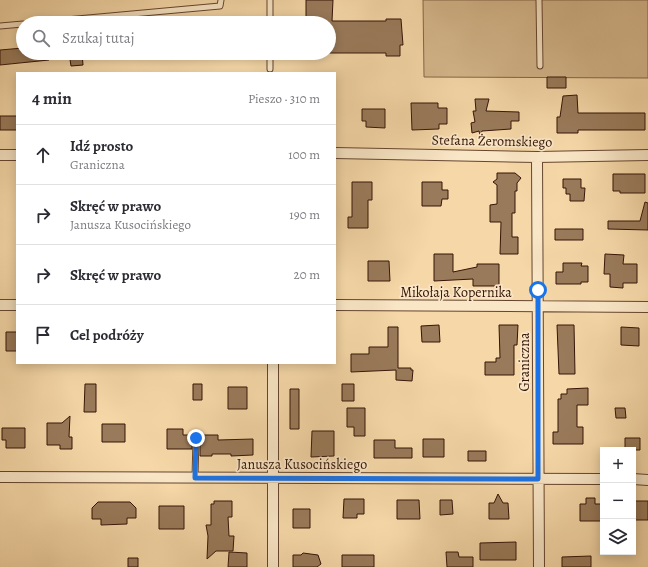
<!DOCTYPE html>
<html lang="pl">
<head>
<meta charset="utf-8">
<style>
  body { margin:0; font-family:Alegreya,serif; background:#f2f2f3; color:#2b2b33 }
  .controls { position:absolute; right:12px; bottom:12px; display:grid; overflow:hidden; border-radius:0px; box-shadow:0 2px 10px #0003 }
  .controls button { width:36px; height:36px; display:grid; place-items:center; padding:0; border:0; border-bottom:1px solid #e1e1e2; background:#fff; color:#2b2b33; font:20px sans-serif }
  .stop { position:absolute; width:12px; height:12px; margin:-9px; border:3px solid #1a73e8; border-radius:50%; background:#fff }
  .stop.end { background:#1a73e8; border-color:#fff; box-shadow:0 1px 4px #0008 }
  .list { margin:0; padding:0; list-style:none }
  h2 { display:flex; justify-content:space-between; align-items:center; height:52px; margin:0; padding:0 16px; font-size:17px }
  h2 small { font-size:13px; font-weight:400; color:#7c7c81 }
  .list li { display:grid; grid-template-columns:26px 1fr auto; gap:12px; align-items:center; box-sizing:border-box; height:60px; padding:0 16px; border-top:1px solid #e1e1e2 }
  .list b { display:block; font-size:15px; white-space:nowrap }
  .list p { margin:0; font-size:13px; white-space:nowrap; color:#7c7c81 }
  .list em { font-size:13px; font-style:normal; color:#7c7c81 }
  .icon { flex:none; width:22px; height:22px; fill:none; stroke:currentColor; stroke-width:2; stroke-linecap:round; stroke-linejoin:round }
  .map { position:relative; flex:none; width:648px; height:567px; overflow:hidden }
  .search { position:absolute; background:#fff; box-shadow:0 2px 10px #0003; left:16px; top:16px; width:320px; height:44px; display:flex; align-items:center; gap:10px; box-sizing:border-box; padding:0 14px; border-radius:22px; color:#7c7c81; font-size:15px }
  .panel { position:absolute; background:#fff; box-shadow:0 2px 10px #0003; left:16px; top:72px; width:320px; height:292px; border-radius:0px }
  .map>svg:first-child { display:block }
  .green { fill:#d5b78c; stroke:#856649 }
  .building { fill:#997a5a; stroke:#351406 }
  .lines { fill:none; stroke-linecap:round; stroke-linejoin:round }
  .service-casing { stroke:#65452e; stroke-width:7 }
  .minor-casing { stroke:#65452e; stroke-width:12 }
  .service { stroke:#f9e6c6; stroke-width:5 }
  .minor { stroke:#f9e6c6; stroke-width:10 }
  .route { stroke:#1a73e8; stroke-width:5 }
  .labels { text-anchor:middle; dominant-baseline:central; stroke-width:3.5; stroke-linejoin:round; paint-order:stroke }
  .street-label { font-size:14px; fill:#351406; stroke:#f9e6c6 }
</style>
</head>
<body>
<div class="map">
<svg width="648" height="567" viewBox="0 0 648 567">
  <rect width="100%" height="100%" fill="#f6d8a8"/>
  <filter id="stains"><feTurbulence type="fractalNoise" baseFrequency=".005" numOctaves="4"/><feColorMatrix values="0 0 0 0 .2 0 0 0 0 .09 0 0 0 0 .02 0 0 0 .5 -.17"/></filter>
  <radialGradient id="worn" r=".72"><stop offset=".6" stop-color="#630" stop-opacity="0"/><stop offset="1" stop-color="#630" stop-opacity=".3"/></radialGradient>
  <path class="green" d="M423,0H648V78L424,77Z"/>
  <path class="building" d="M306,0H333L332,21H386V19H401L403,45H400V56H386V53H329V23H306Z
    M23,48V53H49V60L0,65V50Z
    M69,53H82L83,65L71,66Z
    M547,77H566V88H547Z
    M577,95L578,113H645V130H578V133H557V117H560L563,96Z
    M475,99H489L486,111L519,112V121H511V129L482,131L480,136L479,131L472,133L471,123L475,122L473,111H476Z
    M411,103H438V108H447V124H439V129L412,130Z
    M362,109H385V128L366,127V121H362Z
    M0,116H17V130H0Z
    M497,173H515L521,178L517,183V191H515V213H512V237H518V254H500L501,222H490V205L497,204V185L493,182L497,179Z
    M613,174H645V193H620V191H613Z
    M563,179H581V188H585L584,201H570V194H566V188H563Z
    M352,182H372V200H368V228H348V217H352Z
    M422,182H442V190H448V199H442L441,206H422Z
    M645,202L648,203V230L608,229V221H640Z
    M555,229H583V240H555Z
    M434,254H453V272L477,267V264H499V286H473V279L434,281Z
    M605,254L624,255L623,264H637V283H623V288L610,287V274H604Z
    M368,261H389L390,281H368Z
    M563,263H582L581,266H588V282H581V284H556V272H563Z
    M439,325L440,342H422L421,326Z
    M499,325H518L517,345H514V375H485V362H496V358H500Z
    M557,325H574L575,374H559Z
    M388,327H398V368H411V370H413L412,381L396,380V370L351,372V354H369V347H388Z
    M621,327L639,328V346L621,345Z
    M6,332H17V351H6Z
    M85,384H96V412H84Z
    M193,384H202V400H193Z
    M342,384H354V401H342Z
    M228,387H247V409H228Z
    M588,388V405H577V427H583V444H553V432H558V399H561V394H567V389Z
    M290,389H299V429H290Z
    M347,408H365V436H354V427H347Z
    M615,408H625L626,418H616Z
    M70,416L69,437H72V449H60V445H47V423H62Z
    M102,424H125V442H102Z
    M2,428H25V448H6V440H2Z
    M167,429H183V435H194L192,438V449H167Z
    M312,431H334V456L311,457Z
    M198,435H218V440L253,439V455L231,456V454H212V456H200V438Z
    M625,438H640V450H625Z
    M423,439H444V457H423Z
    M374,440H395V448H412V458H374Z
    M468,451H486V461H468Z
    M498,494L503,503H508L509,519H489V503H494Z
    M586,498H595V504H601L602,521H580V504H586Z
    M344,499H364V514H357V518H343Z
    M397,500H419L420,519H397Z
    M440,500H452L453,514L440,515Z
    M214,501H232V517H228L229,536H234L233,551H216L207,559L208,536L206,525H211V504H214Z
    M633,501H648V520H633Z
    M98,502H130L136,508V518H127V524L101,525V519H92V508Z
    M159,506H184V529H159Z
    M293,509H310V528H293Z
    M516,542V560H480V543Z
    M229,552L247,553V567H228Z
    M446,552H458L459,557H473V567H447Z
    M303,553L318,555L321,564L317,567H293V555H301Z
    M342,555H374V567H342Z
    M591,556V567H562V557Z
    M128,558H138V567H128Z"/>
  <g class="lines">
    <defs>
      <path id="service" d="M539,0L540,66
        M33,23L220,6L221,0
        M270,23V0
        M0,26L23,24
        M270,53V69
        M195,478L196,438"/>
      <path id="minor" d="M335,153L537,157L648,155
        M0,155H17
        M537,157L539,567
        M0,305H17
        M335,305L648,307
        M273,363V567
        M0,477L603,479
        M633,479L648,480"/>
    </defs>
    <use href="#service" class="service-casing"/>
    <use href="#minor" class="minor-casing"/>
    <use href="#service" class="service"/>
    <use href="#minor" class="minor"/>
  </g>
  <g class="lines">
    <path class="route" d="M196,438L195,478L538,479V290"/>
  </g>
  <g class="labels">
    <g class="street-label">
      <text transform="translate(492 141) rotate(1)">Stefana Żeromskiego</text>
      <text x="456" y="292">Mikołaja Kopernika</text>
      <text transform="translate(524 362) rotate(-90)">Graniczna</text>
      <text x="302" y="464">Janusza Kusocińskiego</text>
    </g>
  </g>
  <rect width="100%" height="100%" filter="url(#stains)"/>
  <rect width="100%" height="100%" fill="url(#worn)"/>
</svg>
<div class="controls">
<button>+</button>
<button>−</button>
<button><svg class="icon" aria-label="layers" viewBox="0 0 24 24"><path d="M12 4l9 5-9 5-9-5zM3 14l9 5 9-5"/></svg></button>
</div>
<div class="stop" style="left:538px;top:290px"></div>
<div class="stop end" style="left:196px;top:438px"></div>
<div class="search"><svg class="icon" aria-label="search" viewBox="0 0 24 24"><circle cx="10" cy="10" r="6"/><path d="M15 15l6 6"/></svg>Szukaj tutaj</div>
<section class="panel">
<h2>4 min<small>Pieszo · 310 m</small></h2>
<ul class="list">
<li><svg class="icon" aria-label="ahead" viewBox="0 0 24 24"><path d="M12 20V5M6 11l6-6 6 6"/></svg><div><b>Idź prosto</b><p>Graniczna</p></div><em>100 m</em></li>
<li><svg class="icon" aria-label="right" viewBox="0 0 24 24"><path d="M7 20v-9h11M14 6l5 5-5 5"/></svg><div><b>Skręć w prawo</b><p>Janusza Kusocińskiego</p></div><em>190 m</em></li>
<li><svg class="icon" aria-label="right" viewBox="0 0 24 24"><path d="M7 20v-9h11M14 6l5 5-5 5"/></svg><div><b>Skręć w prawo</b></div><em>20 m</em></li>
<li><svg class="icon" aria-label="arrive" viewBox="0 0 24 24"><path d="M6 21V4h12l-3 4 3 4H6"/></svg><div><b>Cel podróży</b></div></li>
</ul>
</section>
</div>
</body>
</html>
